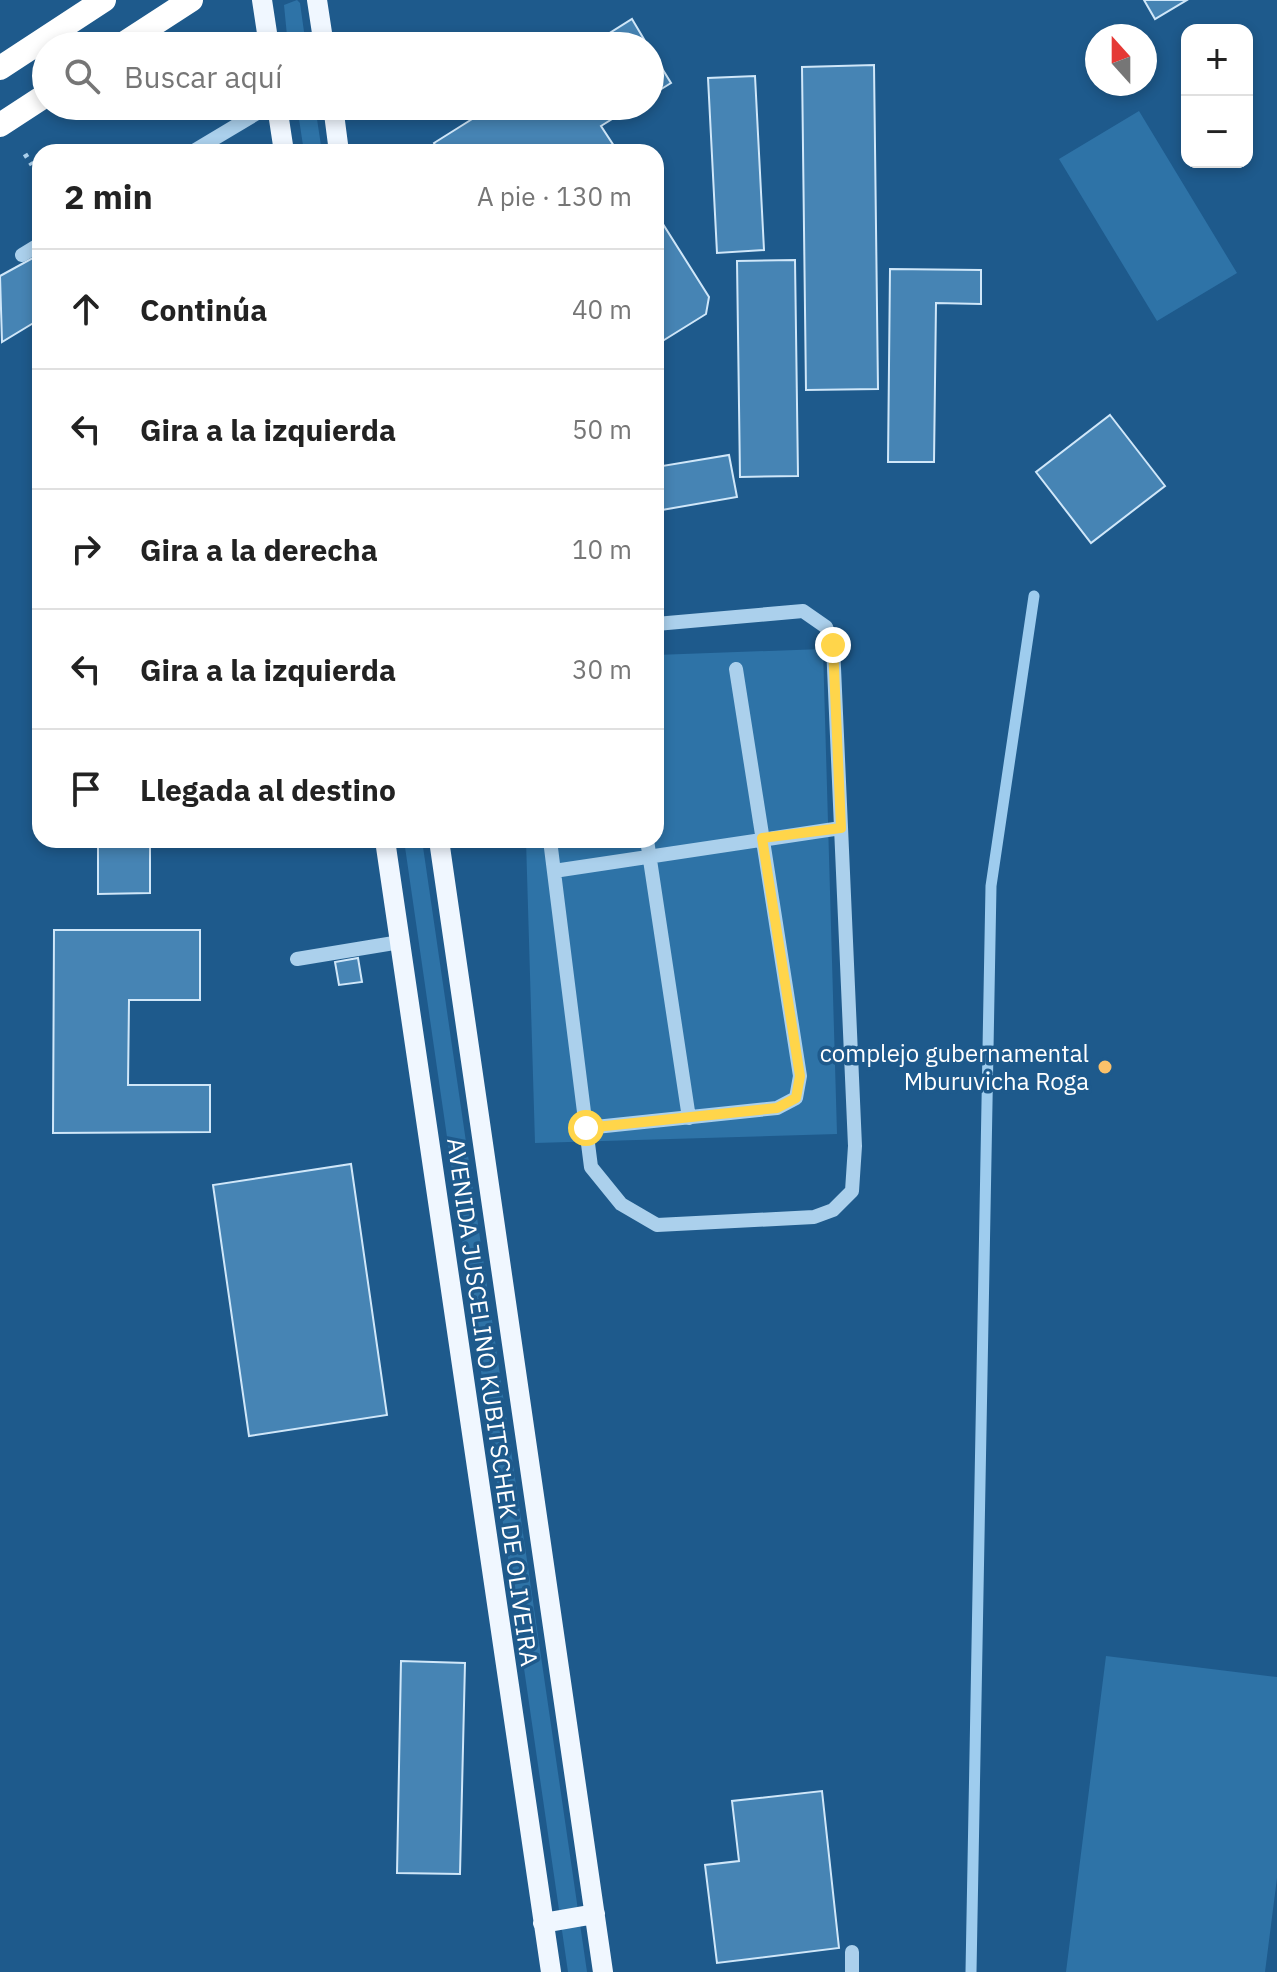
<!DOCTYPE html>
<html lang="es">
<head>
<meta charset="utf-8">
<style>
  body { margin:0; font-family:"IBM Plex Sans",sans-serif; background:#f6f6f6; color:#222 }
  .controls { position:absolute; right:24px; top:24px; display:grid; overflow:hidden; border-radius:16px; box-shadow:0 4px 12px #0003 }
  .controls button { width:72px; height:72px; display:grid; place-items:center; padding:0; border:0; border-bottom:2px solid #e0e0e0; background:#fff; color:#222; font:40px sans-serif }
  .compass { position:absolute; left:1085px; top:24px; width:72px; height:72px; border-radius:50%; background:#fff; box-shadow:0 4px 12px #0003; rotate:339deg }
  .stop { position:absolute; width:24px; height:24px; margin:-18px; border:6px solid #ffd54a; border-radius:50%; background:#fff }
  .stop.end { background:#ffd54a; border-color:#fff; box-shadow:0 2px 8px #0008 }
  .list { margin:0; padding:0; list-style:none }
  h2 { display:flex; justify-content:space-between; align-items:center; height:104px; margin:0; padding:0 32px; font-size:34px }
  h2 small { font-size:26px; font-weight:400; color:#767676 }
  .list li { display:grid; grid-template-columns:52px 1fr auto; gap:24px; align-items:center; box-sizing:border-box; height:120px; padding:0 32px; border-top:2px solid #e0e0e0 }
  .list b { display:block; font-size:30px; white-space:nowrap }
  .list em { font-size:26px; font-style:normal; color:#767676 }
  .icon { flex:none; width:44px; height:44px; fill:none; stroke:currentColor; stroke-width:2; stroke-linecap:round; stroke-linejoin:round }
  .map { position:relative; flex:none; width:1277px; height:1972px; overflow:hidden }
  .search { position:absolute; background:#fff; box-shadow:0 4px 12px #0003; left:32px; top:32px; width:632px; height:88px; display:flex; align-items:center; gap:20px; box-sizing:border-box; padding:0 28px; border-radius:44px; color:#767676; font-size:30px }
  .panel { position:absolute; background:#fff; box-shadow:0 4px 12px #0003; left:32px; top:144px; width:632px; height:704px; border-radius:24px }
  .map>svg:first-child { display:block }
  .green { fill:#2e73a7 }
  .lines { fill:none; stroke-linecap:round; stroke-linejoin:round }
  .stream { stroke:#9eccee; stroke-width:11 }
  .building { fill:#4684b4; stroke:#d0e7f9; stroke-width:2 }
  .path { stroke:#abd0ec; stroke-width:5; stroke-dasharray:4 6; stroke-linecap:butt }
  .minor { stroke:#abd0ec; stroke-width:14 }
  .major { stroke:#f0f7ff; stroke-width:20 }
  .highway { stroke:#fff; stroke-width:24 }
  .route { stroke:#ffd54a; stroke-width:10 }
  .poi-dot { fill:#fbc16a; stroke:#1e5a8c; stroke-width:3 }
  .labels { text-anchor:middle; dominant-baseline:central; stroke-width:7; stroke-linejoin:round; paint-order:stroke }
  .poi-label { font-size:24px; fill:#fff; stroke:#1e5a8c; text-anchor:end }
  .street-label { font-size:24px; fill:#fff; stroke:#1e5a8c }
</style>
</head>
<body>
<div class="map">
<svg width="1277" height="1972" viewBox="0 0 1277 1972">
  <rect width="100%" height="100%" fill="#1e5a8c"/>
  <path class="green" d="M297,0L300,3L306,46H288L284,5Z
    M297,106H315L322,152H304Z
    M1139,111L1237,273L1157,321L1059,159Z
    M823,649L837,1134L535,1143L526,840H656V655Z
    M404,840H422L587,1972H568Z
    M1106,1656L1277,1677V1878L1265,1972H1066Z"/>
  <g class="lines">
    <path class="stream" d="M971,1972L991,886L1034,596"/>
  </g>
  <path class="building" d="M1144,0H1187L1155,19Z
    M632,19L648,46H589Z
    M650,49L671,83L650,96Z
    M874,65L878,389L806,390L802,67Z
    M755,76L764,250L717,253L708,78Z
    M493,106H633L601,126L618,152H439L434,143Z
    M656,213L709,297L706,314L656,345Z
    M40,254V319L2,342L0,276Z
    M795,260L798,476L740,477L737,261Z
    M890,269L981,270V304L936,303L934,462H888Z
    M1110,415L1165,486L1091,543L1036,472Z
    M729,455L737,497L656,511V467Z
    M98,840H150V893L98,894Z
    M54,930H200V1000H129L128,1085H210V1132L53,1133Z
    M358,958L362,982L339,985L335,962Z
    M351,1164L387,1415L249,1436L213,1185Z
    M401,1661L465,1663L460,1874L397,1873Z
    M822,1791L839,1948L717,1963L705,1865L739,1861L732,1801Z"/>
  <g class="lines">
    <path class="path" d="M25,154L32,165"/>
    <path class="minor" d="M192,152L269,106
      M22,255L40,244
      M550,840L586,1128L777,1108L796,1098L800,1076L736,669
      M647,840L689,1118
      M554,871L841,828
      M297,959L400,942
      M586,1128L591,1167L621,1204L657,1225L814,1217L833,1210L852,1191L855,1146L833,645L826,627L803,611L656,624
      M852,1952V1972"/>
    <path class="major" d="M262,0L269,46
      M317,0L324,46
      M277,106L284,152
      M333,106L339,152
      M385,840L551,1972
      M439,840L603,1972
      M543,1923L595,1914"/>
    <path class="highway" d="M120,46L191,0
      M0,68L104,0
      M0,125L46,95"/>
  </g>
  <g class="lines">
    <path class="route" d="M586,1128L777,1108L796,1098L800,1076L762,838L841,828L833,645"/>
  </g>
  <circle class="poi-dot" cx="1105" cy="1067" r="8"/>
  <g class="labels">
    <g class="poi-label">
      <text x="1089" y="1053">complejo gubernamental<tspan x="1089" dy="28">Mburuvicha Roga</tspan></text>
    </g>
    <g class="street-label">
      <text transform="translate(493 1402) rotate(82)">AVENIDA JUSCELINO KUBITSCHEK DE OLIVEIRA</text>
    </g>
  </g>
</svg>
<div class="controls">
<button>+</button>
<button>−</button>
</div>
<svg class="compass" viewBox="-18 -18 36 36"><path d="M0-13l5 13h-10z" fill="#e53935"/><path d="M0 13l5-13h-10z" fill="#767676"/></svg>
<div class="stop" style="left:586px;top:1128px"></div>
<div class="stop end" style="left:833px;top:645px"></div>
<div class="search"><svg class="icon" aria-label="search" viewBox="0 0 24 24"><circle cx="10" cy="10" r="6"/><path d="M15 15l6 6"/></svg>Buscar aquí</div>
<section class="panel">
<h2>2 min<small>A pie · 130 m</small></h2>
<ul class="list">
<li><svg class="icon" aria-label="ahead" viewBox="0 0 24 24"><path d="M12 20V5M6 11l6-6 6 6"/></svg><div><b>Continúa</b></div><em>40 m</em></li>
<li><svg class="icon" aria-label="left" viewBox="0 0 24 24"><path d="M17 20v-9H6M10 6l-5 5 5 5"/></svg><div><b>Gira a la izquierda</b></div><em>50 m</em></li>
<li><svg class="icon" aria-label="right" viewBox="0 0 24 24"><path d="M7 20v-9h11M14 6l5 5-5 5"/></svg><div><b>Gira a la derecha</b></div><em>10 m</em></li>
<li><svg class="icon" aria-label="left" viewBox="0 0 24 24"><path d="M17 20v-9H6M10 6l-5 5 5 5"/></svg><div><b>Gira a la izquierda</b></div><em>30 m</em></li>
<li><svg class="icon" aria-label="arrive" viewBox="0 0 24 24"><path d="M6 21V4h12l-3 4 3 4H6"/></svg><div><b>Llegada al destino</b></div></li>
</ul>
</section>
</div>
</body>
</html>
